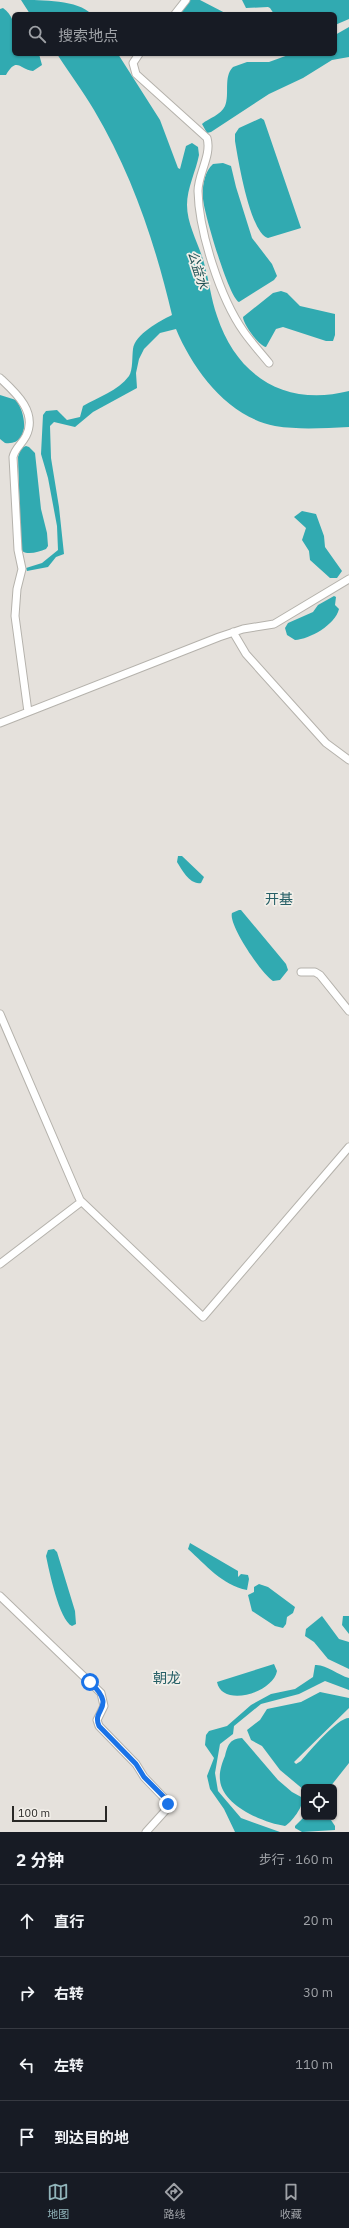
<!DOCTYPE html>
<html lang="zh">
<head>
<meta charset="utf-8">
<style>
  body { margin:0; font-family:"IBM Plex Sans","Noto Sans SC",sans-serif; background:#20242c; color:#f1f3f6 }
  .controls { position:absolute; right:12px; bottom:12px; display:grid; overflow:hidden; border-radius:6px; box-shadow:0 1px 3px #0004 }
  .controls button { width:36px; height:36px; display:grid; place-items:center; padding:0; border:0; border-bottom:1px solid #363941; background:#171b24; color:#f1f3f6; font:20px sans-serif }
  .scale { position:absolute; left:12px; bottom:10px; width:95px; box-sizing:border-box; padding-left:4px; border:2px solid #292826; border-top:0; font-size:11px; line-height:14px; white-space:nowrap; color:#292826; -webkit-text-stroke:3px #f2efe9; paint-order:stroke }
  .stop { position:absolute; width:12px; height:12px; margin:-9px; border:3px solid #1a73e8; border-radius:50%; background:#fff }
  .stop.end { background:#1a73e8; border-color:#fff; box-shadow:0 1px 4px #0008 }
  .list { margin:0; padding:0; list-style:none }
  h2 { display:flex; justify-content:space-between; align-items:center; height:52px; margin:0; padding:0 16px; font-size:17px }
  h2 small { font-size:13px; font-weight:400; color:#9ea1a6 }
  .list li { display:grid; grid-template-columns:26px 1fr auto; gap:12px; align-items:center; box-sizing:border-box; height:72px; padding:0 16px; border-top:1px solid #363941 }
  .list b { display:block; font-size:15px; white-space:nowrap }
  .list em { font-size:13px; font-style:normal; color:#9ea1a6 }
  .icon { flex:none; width:22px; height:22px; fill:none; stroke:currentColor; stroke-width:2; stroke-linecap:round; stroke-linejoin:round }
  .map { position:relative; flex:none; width:349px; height:1832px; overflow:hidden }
  .search { position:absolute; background:#171b24; box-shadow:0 1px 3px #0004; left:12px; right:12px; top:12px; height:44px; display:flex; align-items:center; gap:10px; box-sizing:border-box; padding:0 14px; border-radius:6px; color:#9ea1a6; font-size:15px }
  .sheet { height:340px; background:#171b24 }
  nav { display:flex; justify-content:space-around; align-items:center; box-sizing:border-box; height:56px; border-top:1px solid #363941; background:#171b24; font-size:11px; color:#9ea1a6 }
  nav a { display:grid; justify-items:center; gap:2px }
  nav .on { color:#91b4ba }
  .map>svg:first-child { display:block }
  .water { fill:#31aab1 }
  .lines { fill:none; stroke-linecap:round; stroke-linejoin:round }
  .minor-casing { stroke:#b5b2ac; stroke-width:9 }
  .minor { stroke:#fff; stroke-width:7 }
  .route { stroke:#1a73e8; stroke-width:5 }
  .labels { text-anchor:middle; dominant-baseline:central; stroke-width:3.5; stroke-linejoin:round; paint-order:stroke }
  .water-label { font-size:13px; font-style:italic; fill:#1e5053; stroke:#f2efe9 }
  .quarter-label { font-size:14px; fill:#265f66; stroke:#f2efe9 }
</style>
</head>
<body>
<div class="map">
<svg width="349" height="1832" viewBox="0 0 349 1832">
  <rect width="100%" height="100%" fill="#e5e1dc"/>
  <path class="water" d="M21,0C41,0 79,0 91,14H30Z
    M188,0H200L227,14H179Z
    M242,0H349V19L335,25V14H274L270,8L268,7L246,8Z
    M3,8C19,20 14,36 14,54H39L42,65L33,71C20,70 17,56 6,75H0V9Z
    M349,27V57L332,60L303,78L269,94L211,132L207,133L202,124C209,118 221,115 225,106C230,94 223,77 233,67L247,62H269L291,54H335V35Z
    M57,54H118L160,120L178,168L180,169L186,146L192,143L198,147L199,155C196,171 187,188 187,205C187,225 199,244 204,263C209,280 211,299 217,316C237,377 286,407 349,391V427C324,428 300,430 275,426C228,417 193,370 176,329L160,333L144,349L139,359L136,373L137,388L93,412L75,427L54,422L50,426L51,458L59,507L64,554L56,557L48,567L27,571L26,568L42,563L58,550L57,526L48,478L41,454L43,415L46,411L57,410L67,420L80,417L83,406C98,397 118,391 129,376C133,370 132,356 133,349C135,334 160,321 172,315C155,243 132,174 94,110C83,91 69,73 57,54Z
    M261,118L264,120L301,228L268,238C250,233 238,159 235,141V134L239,128Z
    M223,163L231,166L236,187L252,238L272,264L277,276L274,280L239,302C229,298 204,213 203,199C202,187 204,172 213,164Z
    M281,291L287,293L300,306L335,314V335L333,341H326L283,327L276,329L266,347C259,346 243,324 243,317L273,293Z
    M0,395L16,400C26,413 31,446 5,443L0,439Z
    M26,446L29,447L35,453L41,509L47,533L48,546L46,549C38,552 27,556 21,550L18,457L21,448Z
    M302,511L316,514L324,536L325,547L342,571L337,578H330L310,560L309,551L302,540L306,528L294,517Z
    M334,596L336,597L335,605L339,609C335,625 310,639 295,640L287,635L285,628L288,623L313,612L318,605Z
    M178,856H182L204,877L201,883C190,885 182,870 177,862Z
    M239,910H241L286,964L288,970L280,980L273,981C262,974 228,925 232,913Z
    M190,1543L238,1571V1577L241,1574L248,1575L249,1579L247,1590C222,1585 206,1565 188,1549Z
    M54,1549L57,1552L75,1611L76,1624L72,1626C59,1620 49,1570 46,1556L48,1550Z
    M259,1584L268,1587L295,1607L293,1613L287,1617L286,1624L283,1628L275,1626L252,1611L248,1595L254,1592V1587Z
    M322,1616L339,1639L349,1642V1669L328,1659L314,1642L305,1636L306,1629Z
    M343,1616H349V1634L342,1625Z
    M274,1664L277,1671C273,1693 222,1708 217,1682Z
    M315,1665C326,1664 338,1675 349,1678V1690L325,1681L299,1694L261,1704L234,1726L233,1734L220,1744L215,1773L218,1791L241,1818L280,1832H235L224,1809L210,1789L207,1776L214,1758L205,1745L206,1735L209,1731L227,1726L251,1705L271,1694L295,1689L313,1677Z
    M320,1692L349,1698V1708L294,1762L296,1764L301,1761C310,1751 337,1718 349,1718V1763L330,1787H304V1790L280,1770L262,1746L251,1740L247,1730L260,1720L267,1709L301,1702Z
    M242,1738L278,1780L292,1792L303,1798C303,1807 292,1822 285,1826C263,1823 222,1805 220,1780C219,1772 222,1763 225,1756C228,1744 230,1739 242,1738Z
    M304,1817H329L335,1826V1830L302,1832L295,1828V1826Z"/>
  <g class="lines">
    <defs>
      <path id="minor" d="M175,14L186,0
        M139,54L133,63L136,74L207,138C212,155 198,174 198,191C199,232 220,298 244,332C251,342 260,352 269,363
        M0,378C15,392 38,412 26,436C22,444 15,448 13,457L18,550L22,569L17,589L15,616L28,712
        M233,632L246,654L326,743L349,760
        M0,723L219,637L243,629L274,624L349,579
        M301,972H315L320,975L349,1011
        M0,1014L80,1200L203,1317L349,1147
        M0,1264L81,1202
        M0,1596L101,1693L104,1706L97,1720L99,1726L136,1764L144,1777L168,1802L165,1811L146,1832"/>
    </defs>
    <use href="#minor" class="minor-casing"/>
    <use href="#minor" class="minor"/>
  </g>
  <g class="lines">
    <path class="route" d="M90,1682C118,1709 91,1708 99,1726L136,1764L144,1777L164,1797L168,1804"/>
  </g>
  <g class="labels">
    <g class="water-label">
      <text transform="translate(198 270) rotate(72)">公益水</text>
    </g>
    <g class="quarter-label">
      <text x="279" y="899">开基</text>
      <text x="167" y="1678">朝龙</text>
    </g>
  </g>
</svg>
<div class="controls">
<button><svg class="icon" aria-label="locate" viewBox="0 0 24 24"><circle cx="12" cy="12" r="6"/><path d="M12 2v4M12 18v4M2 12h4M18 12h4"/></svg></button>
</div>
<div class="scale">100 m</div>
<div class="stop" style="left:90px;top:1682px"></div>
<div class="stop end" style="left:168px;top:1804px"></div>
<div class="search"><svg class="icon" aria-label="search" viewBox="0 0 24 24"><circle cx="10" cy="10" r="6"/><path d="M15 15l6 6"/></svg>搜索地点</div>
</div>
<section class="sheet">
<h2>2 分钟<small>步行 · 160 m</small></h2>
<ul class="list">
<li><svg class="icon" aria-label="ahead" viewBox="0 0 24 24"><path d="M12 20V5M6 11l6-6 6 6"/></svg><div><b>直行</b></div><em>20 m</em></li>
<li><svg class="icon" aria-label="right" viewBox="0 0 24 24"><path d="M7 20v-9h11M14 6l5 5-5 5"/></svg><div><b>右转</b></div><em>30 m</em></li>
<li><svg class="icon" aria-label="left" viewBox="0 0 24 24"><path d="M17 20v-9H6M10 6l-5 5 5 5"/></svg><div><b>左转</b></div><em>110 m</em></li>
<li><svg class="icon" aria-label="arrive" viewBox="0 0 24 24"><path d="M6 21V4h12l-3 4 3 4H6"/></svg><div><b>到达目的地</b></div></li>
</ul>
</section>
<nav>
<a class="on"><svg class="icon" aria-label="map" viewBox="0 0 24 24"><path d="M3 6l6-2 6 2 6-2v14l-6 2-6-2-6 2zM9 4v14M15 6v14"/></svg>地图</a>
<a><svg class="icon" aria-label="directions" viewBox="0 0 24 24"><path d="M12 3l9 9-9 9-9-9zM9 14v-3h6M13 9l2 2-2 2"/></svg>路线</a>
<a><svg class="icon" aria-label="saved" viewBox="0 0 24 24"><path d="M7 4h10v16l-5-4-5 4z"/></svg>收藏</a>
</nav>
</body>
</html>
